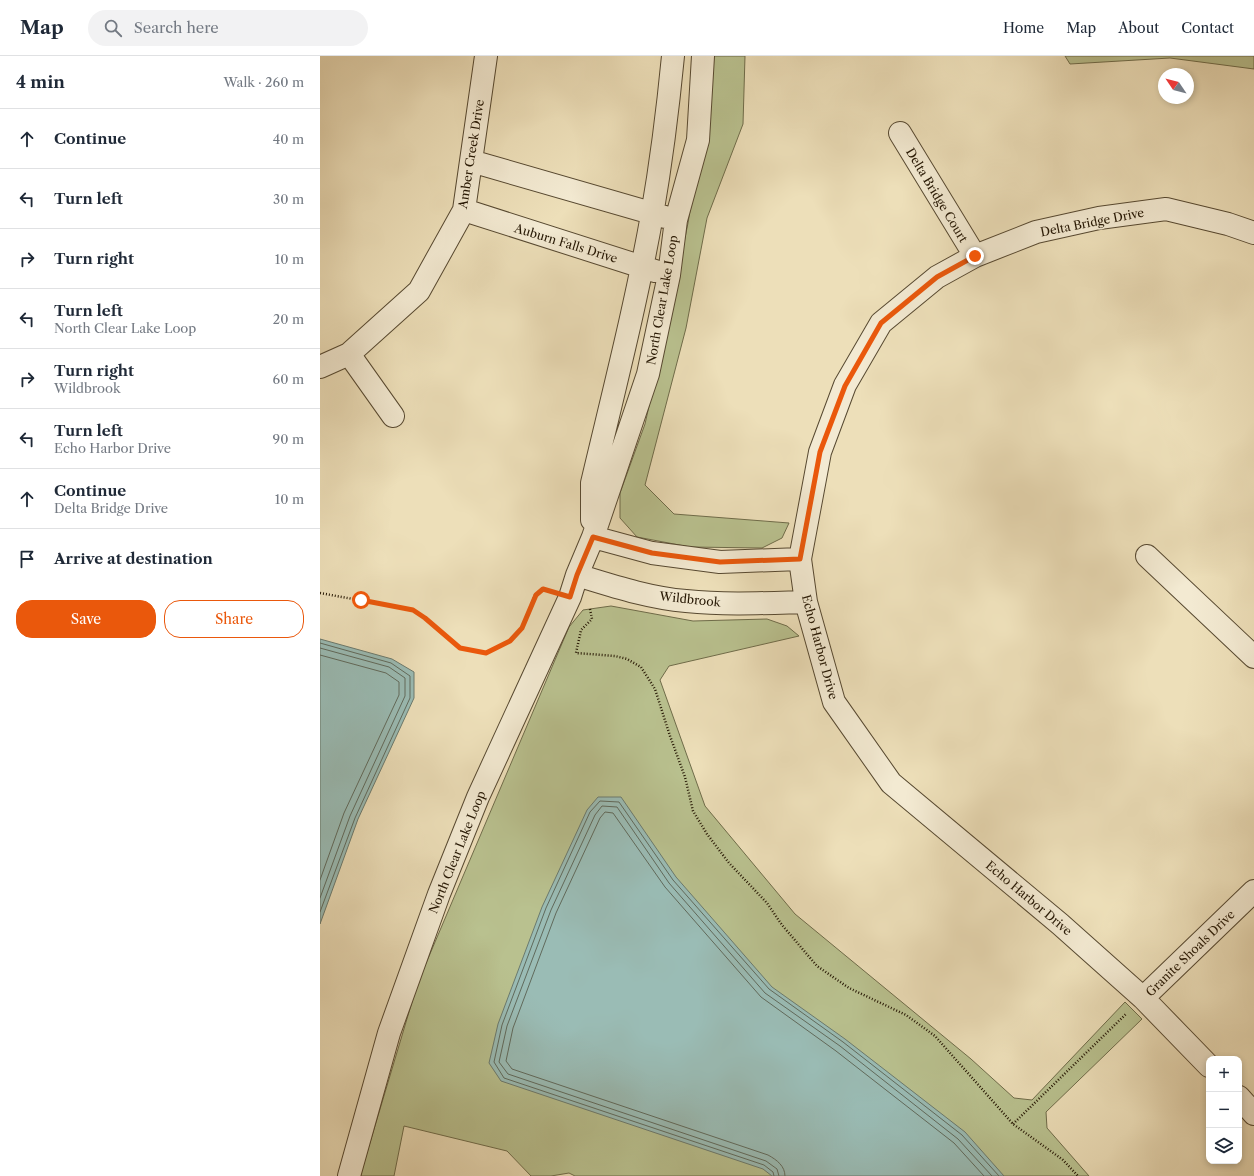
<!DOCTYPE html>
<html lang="en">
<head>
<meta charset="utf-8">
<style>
  body { margin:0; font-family:"Libre Caslon Text",serif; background:#f2f2f3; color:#1f2937 }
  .controls { position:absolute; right:12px; bottom:12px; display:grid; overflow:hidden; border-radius:8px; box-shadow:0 2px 6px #0003 }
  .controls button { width:36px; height:36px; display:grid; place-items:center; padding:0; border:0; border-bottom:1px solid #e0e1e3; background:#fff; color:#1f2937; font:20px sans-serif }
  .compass { position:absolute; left:838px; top:12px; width:36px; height:36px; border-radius:50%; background:#fff; box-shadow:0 2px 6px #0003; rotate:305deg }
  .stop { position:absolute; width:12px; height:12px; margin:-9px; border:3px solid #ea580c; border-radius:50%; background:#fff }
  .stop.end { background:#ea580c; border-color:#fff; box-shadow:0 1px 4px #0008 }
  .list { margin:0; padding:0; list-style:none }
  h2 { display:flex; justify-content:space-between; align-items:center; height:52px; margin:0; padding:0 16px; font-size:17px }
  h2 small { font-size:13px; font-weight:400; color:#747a83 }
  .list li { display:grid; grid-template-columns:26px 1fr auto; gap:12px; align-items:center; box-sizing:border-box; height:60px; padding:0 16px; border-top:1px solid #e0e1e3 }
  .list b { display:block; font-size:15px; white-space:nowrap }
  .list p { margin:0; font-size:13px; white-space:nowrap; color:#747a83 }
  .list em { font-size:13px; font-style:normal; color:#747a83 }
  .actions { display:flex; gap:8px; padding:12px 16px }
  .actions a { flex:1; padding:9px 0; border:1px solid #ea580c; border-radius:16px; text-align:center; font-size:14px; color:#ea580c }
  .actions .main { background:#ea580c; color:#fff }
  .icon { flex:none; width:22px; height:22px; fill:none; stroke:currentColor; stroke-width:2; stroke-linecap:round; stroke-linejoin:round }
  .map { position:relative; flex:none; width:934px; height:1120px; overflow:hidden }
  header { display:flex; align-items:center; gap:24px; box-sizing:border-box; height:56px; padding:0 20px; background:#fff; border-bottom:1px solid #e0e1e3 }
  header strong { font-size:19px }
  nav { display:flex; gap:22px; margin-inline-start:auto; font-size:14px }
  .search { width:280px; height:36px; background:#f2f2f3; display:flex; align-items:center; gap:10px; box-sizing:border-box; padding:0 14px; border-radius:22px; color:#747a83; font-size:15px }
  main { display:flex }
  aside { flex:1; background:#fff }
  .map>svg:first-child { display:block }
  .green { fill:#b9c18f; stroke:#6f6c4a }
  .water { fill:#9abcb5; stroke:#6b7a6e }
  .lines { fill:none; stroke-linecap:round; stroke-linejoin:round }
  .shore { stroke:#606a5c; stroke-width:1 }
  .minor-casing { stroke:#574931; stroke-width:24 }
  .path { stroke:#251704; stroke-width:2.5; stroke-dasharray:1 2; stroke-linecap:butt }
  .minor { stroke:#f3ead2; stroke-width:22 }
  .route { stroke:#ea580c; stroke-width:5 }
  .labels { text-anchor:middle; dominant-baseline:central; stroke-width:3; stroke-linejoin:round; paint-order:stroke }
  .street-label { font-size:12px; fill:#251704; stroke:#f3ead2 }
</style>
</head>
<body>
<header>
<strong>Map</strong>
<div class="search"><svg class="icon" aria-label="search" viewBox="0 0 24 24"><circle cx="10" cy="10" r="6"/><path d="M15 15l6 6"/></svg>Search here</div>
<nav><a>Home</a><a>Map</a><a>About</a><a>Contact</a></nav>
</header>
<main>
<aside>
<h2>4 min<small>Walk · 260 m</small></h2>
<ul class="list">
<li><svg class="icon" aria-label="ahead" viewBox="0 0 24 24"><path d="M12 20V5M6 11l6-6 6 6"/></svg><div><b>Continue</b></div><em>40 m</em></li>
<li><svg class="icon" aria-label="left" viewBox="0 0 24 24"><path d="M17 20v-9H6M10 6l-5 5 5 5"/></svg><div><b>Turn left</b></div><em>30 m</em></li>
<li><svg class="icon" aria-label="right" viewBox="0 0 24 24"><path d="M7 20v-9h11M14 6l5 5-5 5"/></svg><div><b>Turn right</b></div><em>10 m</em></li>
<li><svg class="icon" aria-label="left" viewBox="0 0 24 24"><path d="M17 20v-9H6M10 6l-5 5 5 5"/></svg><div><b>Turn left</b><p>North Clear Lake Loop</p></div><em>20 m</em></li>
<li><svg class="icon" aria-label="right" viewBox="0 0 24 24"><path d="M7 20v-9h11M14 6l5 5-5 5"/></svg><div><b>Turn right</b><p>Wildbrook</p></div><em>60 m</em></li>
<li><svg class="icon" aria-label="left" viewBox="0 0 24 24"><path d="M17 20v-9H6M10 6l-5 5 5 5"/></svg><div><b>Turn left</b><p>Echo Harbor Drive</p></div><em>90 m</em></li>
<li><svg class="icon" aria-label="ahead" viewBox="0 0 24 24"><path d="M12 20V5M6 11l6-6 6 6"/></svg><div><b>Continue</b><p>Delta Bridge Drive</p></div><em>10 m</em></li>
<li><svg class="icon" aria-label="arrive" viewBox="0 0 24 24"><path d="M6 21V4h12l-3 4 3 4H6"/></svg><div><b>Arrive at destination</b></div></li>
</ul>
<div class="actions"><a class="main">Save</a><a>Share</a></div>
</aside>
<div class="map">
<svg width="934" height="1120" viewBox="0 0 934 1120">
  <rect width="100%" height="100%" fill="#eddfb9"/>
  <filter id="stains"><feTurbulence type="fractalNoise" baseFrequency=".005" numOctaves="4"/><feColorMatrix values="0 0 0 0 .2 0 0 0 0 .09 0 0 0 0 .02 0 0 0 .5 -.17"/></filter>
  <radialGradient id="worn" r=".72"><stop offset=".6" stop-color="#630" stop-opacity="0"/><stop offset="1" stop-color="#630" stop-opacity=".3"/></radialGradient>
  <path class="green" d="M390,0H425L423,68L387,162L366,272L325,429L354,458L469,467L462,482L442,492L370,491L317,481L300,462V437L325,368L349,261L368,167L389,35Z
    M745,0H934V13L850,2L750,8Z
    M291,550L373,565L447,563L467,570L479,580L349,610L340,624L385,750L475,858L651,1003L694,1042L712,1044L805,946L822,963L726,1056L727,1072L769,1120H255L249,1117L231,1120H211L187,1095L84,1070L74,1120H40L98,926L249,571L263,554Z"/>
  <path class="water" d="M0,583L72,603L94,616V642L38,763L0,868Z
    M278,741H301L356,821L452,931L525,983L645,1076L684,1120H452L443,1113L181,1025L169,1007L178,968L222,851L267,754Z"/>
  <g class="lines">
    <path class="shore" d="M0,587L71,607L90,620V642L35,762L0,856
      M0,592L69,611L85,622V640L30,760L0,842
      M0,599L66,617L79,626V639L24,757L0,824
      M454,1120L453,1116L444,1109L184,1022L174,1006L182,969L226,852L270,756L280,745L299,746L353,824L449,933L523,986L642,1079L679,1120
      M459,1120L457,1113L446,1105L188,1018L179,1006L187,970L231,854L275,759L282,750L297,751L349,827L445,937L520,990L638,1083L672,1120
      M465,1120C465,1110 457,1104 448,1099L192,1013L186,1005L193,972L236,857L280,762L285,756L293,757L345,831L441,941L516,995L634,1087L664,1120"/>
    <defs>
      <path id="minor" d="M580,77L655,200
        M151,105L345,161
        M144,154L335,215
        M29,298L73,360
        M0,311L29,298L99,235L144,154L166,0
        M272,464V427C293,338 316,249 332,159C341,107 348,52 353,0
        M273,481L332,497L400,506L480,503
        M827,500L934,601
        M257,519C293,530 329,542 366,545C406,549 446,547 486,546
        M823,942L934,835
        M889,1010L823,942L740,868L571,727L514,646L486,546L480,503L500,396L525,329L561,267L617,221L655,200L716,176L779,162L846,153L908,168L934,177
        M919,1041L934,1058
        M29,1120L69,977L119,838L158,741L250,541L257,519L273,481L328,318L349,219L356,164L378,84L383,0"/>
    </defs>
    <use href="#minor" class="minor-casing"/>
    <path class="path" d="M0,537L93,554L105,562L140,592L166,597L190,585L202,572L215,539L223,533L229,535
      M270,553L272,563L261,574L256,597L295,600L307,603L321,611L335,633L350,680L365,721L373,755L387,778L409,807L447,847L462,869L497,910L529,932L586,959L615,980L693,1068L743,1104L758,1120
      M693,1068L806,958"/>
    <use href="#minor" class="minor"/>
  </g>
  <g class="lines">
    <path class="route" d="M41,544L93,554L105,562L140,592L166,597L190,585L202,572L216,539L223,533L250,541L257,519L273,481L332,497L400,506L480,503L500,396L525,330L561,267L617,221L655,200"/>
  </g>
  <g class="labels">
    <g class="street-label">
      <text transform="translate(151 98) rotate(-81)">Amber Creek Drive</text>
      <text transform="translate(617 139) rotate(59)">Delta Bridge Court</text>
      <text transform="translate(772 166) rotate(-11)">Delta Bridge Drive</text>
      <text transform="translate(246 187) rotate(17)">Auburn Falls Drive</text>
      <text transform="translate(342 244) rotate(-80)">North Clear Lake Loop</text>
      <text transform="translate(370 543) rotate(6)">Wildbrook</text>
      <text transform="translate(500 591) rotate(75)">Echo Harbor Drive</text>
      <text transform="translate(137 796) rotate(-68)">North Clear Lake Loop</text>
      <text transform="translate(709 842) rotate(40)">Echo Harbor Drive</text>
      <text transform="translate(870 897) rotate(-44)">Granite Shoals Drive</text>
    </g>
  </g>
  <rect width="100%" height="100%" filter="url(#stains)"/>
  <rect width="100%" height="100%" fill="url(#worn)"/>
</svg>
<div class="controls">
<button>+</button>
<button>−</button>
<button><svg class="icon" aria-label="layers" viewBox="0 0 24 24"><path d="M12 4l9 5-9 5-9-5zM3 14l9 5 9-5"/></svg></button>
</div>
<svg class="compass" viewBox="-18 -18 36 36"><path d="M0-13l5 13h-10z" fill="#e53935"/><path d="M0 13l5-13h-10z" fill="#747a83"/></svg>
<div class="stop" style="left:41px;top:544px"></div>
<div class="stop end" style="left:655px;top:200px"></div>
</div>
</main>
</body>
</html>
